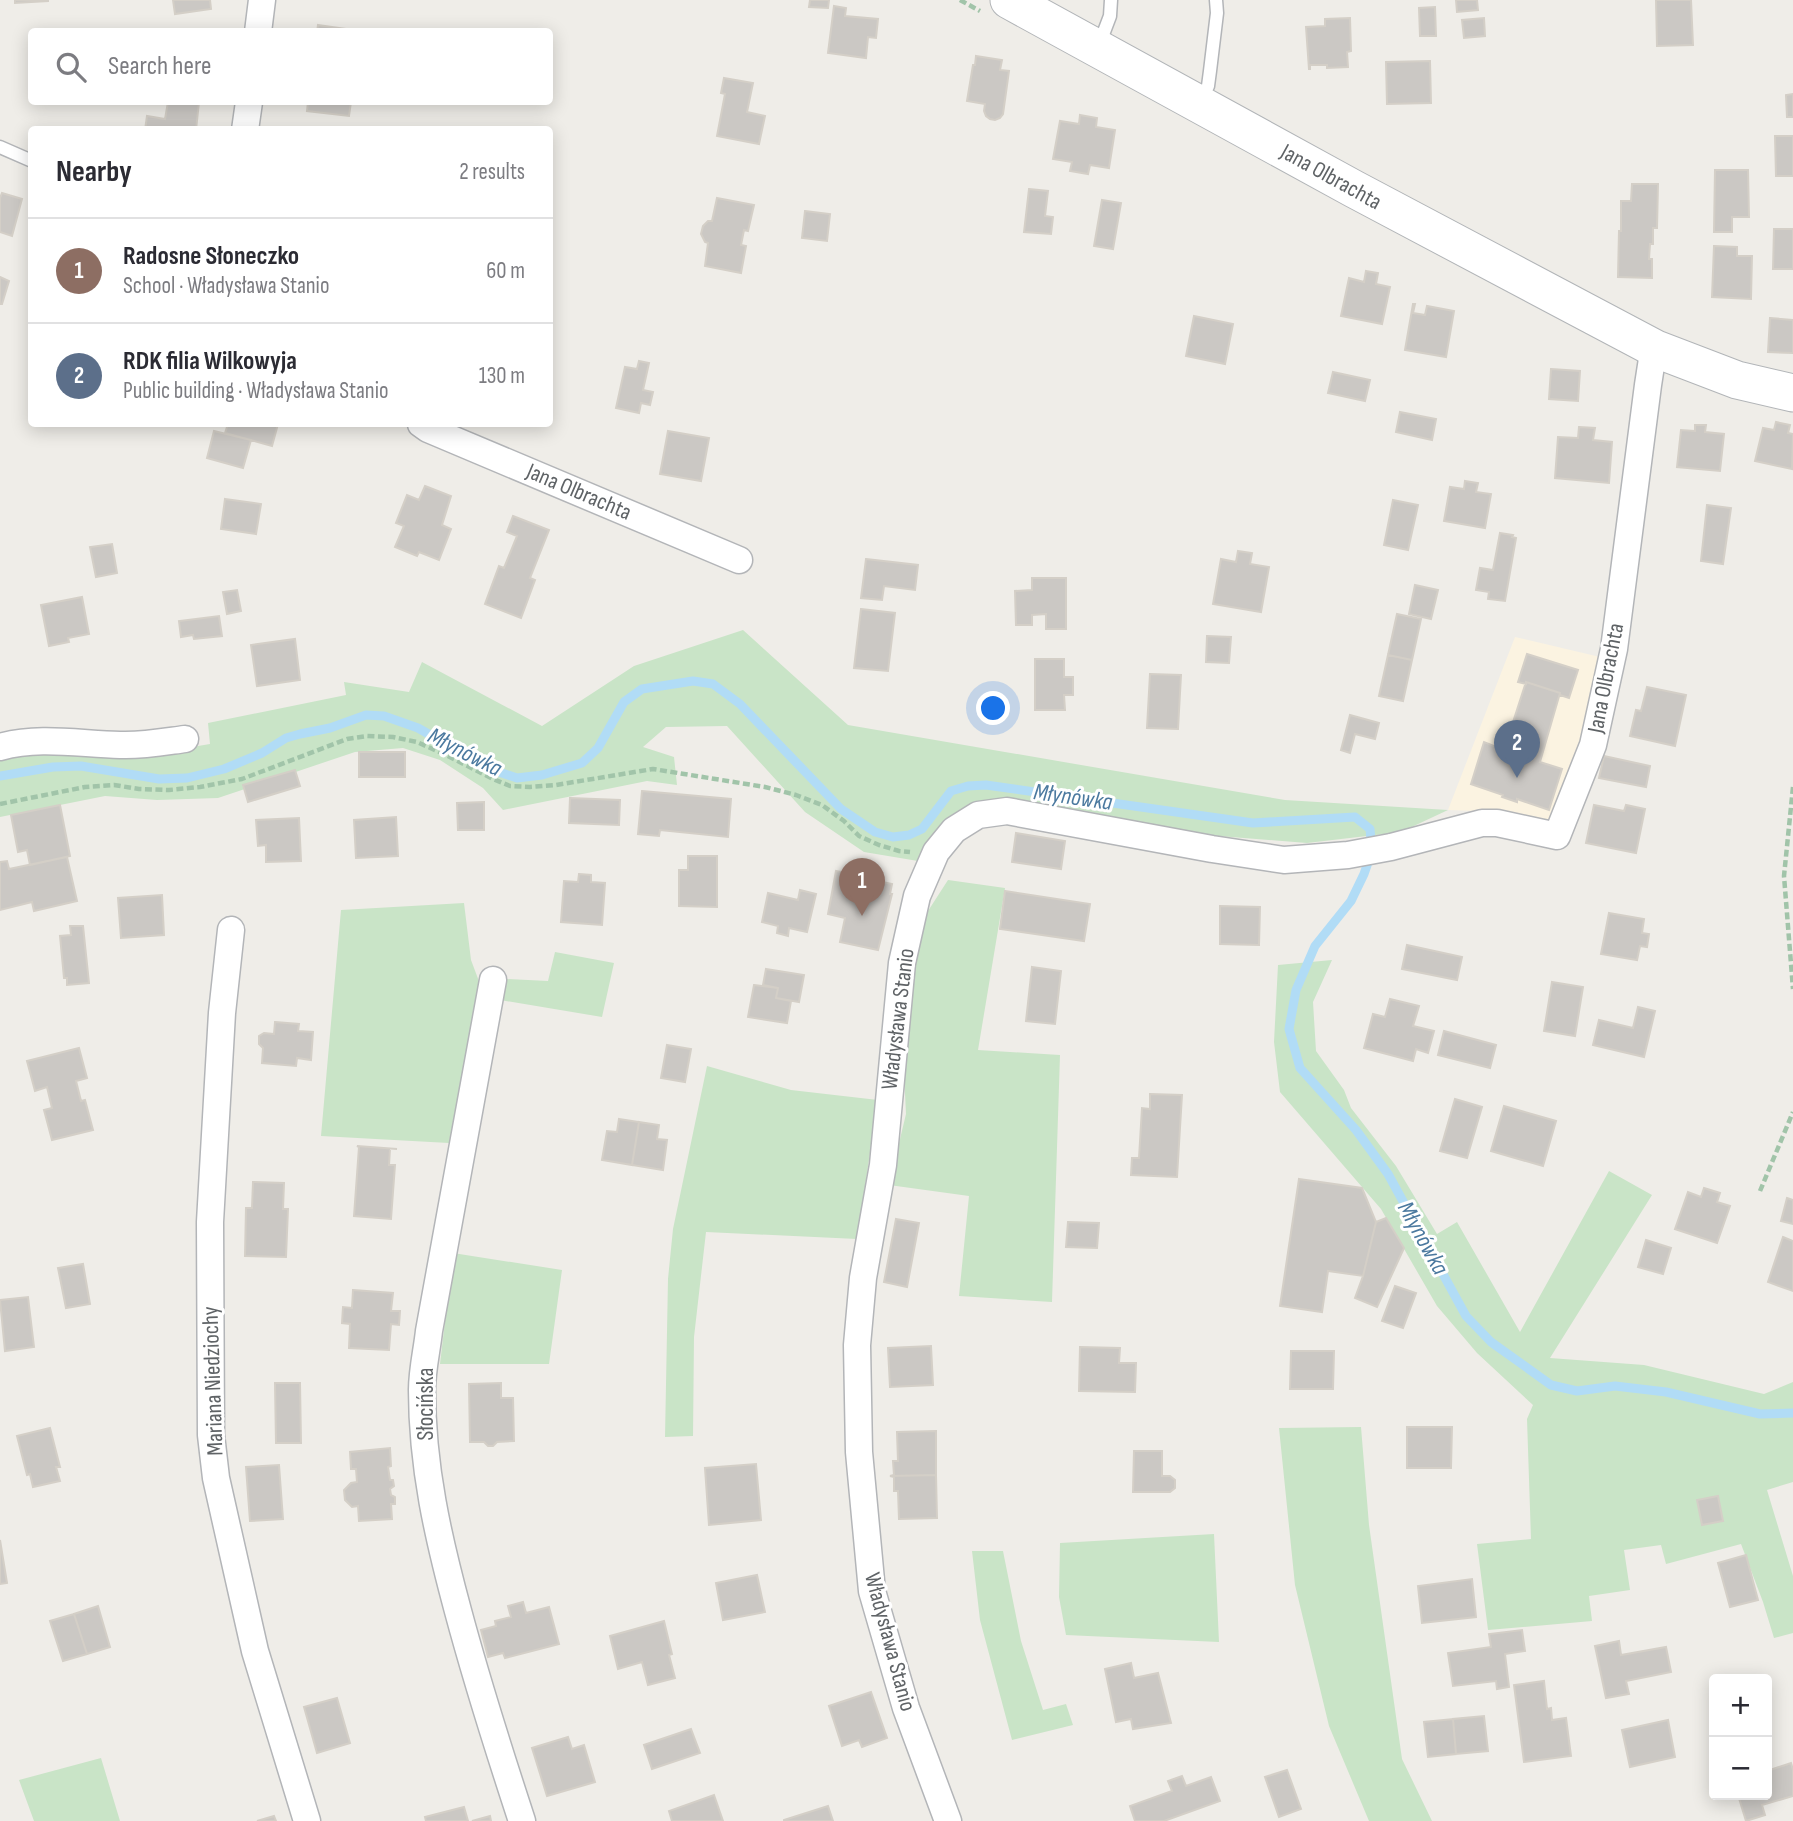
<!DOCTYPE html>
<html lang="en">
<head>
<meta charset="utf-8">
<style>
  body { margin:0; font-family:"Sofia Sans Condensed",sans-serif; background:#f7f7f7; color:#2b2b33 }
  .controls { position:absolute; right:21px; bottom:21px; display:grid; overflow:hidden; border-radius:7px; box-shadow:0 4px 18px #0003 }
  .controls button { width:63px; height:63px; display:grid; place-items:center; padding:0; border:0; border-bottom:2px solid #e1e1e2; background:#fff; color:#2b2b33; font:35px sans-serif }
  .you { position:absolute; left:994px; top:709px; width:24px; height:24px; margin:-18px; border:5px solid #fff; border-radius:50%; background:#1a73e8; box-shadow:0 0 0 10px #1a73e833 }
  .badge { display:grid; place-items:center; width:46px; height:46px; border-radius:50%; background:#d74946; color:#fff; font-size:23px; font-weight:700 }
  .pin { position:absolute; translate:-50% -58px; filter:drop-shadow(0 2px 4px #0008) }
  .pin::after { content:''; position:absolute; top:37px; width:24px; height:21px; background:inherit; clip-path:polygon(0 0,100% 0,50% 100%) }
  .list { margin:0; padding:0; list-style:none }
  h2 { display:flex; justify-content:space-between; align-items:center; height:91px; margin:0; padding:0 28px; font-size:30px }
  h2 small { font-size:23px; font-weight:400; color:#7c7c81 }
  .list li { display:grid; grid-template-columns:46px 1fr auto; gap:21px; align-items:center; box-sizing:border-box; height:105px; padding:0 28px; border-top:2px solid #e1e1e2 }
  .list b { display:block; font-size:26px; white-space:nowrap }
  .list p { margin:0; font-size:23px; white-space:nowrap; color:#7c7c81 }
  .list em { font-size:23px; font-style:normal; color:#7c7c81 }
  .icon { flex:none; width:38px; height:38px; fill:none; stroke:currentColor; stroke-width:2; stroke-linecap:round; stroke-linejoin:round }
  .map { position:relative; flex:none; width:1793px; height:1821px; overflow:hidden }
  .search { position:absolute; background:#fff; box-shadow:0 4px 18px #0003; left:28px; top:28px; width:525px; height:77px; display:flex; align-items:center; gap:18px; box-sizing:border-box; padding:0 24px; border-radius:7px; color:#7c7c81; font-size:26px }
  .panel { position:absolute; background:#fff; box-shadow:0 4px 18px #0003; left:28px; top:126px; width:525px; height:301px; border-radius:7px }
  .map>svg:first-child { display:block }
  .commercial { fill:#fbf3e1 }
  .green { fill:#c9e4c7 }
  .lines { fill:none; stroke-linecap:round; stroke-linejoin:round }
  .stream { stroke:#b1dcf6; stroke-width:9 }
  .building { fill:#cbc8c4; stroke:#d4cfc7; stroke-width:2 }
  .lane-casing { stroke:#b3b5b8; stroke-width:15 }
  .street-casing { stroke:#b3b5b8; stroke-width:29 }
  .secondary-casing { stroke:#b2b5b8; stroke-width:39 }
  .path { stroke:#a1c4a9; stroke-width:4.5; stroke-dasharray:7 3.5; stroke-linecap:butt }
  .lane { stroke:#fff; stroke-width:12 }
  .street { stroke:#fff; stroke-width:26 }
  .secondary { stroke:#fff; stroke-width:37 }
  .labels { text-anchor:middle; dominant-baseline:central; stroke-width:6; stroke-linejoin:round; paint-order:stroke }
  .street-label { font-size:23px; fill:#5f6366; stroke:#fff }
  .water-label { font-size:24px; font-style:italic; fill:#4b799f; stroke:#fff }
</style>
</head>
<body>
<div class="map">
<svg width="1793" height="1821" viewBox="0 0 1793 1821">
  <rect width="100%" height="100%" fill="#efede8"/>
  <path class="commercial" d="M1515,637L1600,657L1581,748L1551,826L1503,812L1448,810Z"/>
  <path class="green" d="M743,630L848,725L1285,800L1448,810L1401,832L1307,843L1206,835L1046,804L1013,800L932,838L918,861L864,852L805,812L727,726L666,727L643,747L674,757L677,785L647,781L503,810L483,788L440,760L403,748L355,752L218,798L157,800L105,796L0,817V760L27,752L144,755L210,744L208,723L346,695L344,682L409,692L422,662L542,726L634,666Z
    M948,880L1005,888L978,1050L1060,1055L1052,1302L959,1296L969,1196L889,1185L906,1114L903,1052L908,982L928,911Z
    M464,903L471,960L480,984L449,1143L321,1136L341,910Z
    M555,952L614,963L602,1017L500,1000L506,979L548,981Z
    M1332,960L1313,1002L1316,1051L1344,1090L1351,1108L1396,1166L1437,1234L1457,1222L1520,1332L1609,1171L1652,1195L1550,1358L1644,1365L1764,1394L1793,1382V1482L1767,1490L1793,1576V1633L1774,1638L1763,1602L1741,1544L1666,1564L1661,1545L1624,1550L1630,1590L1589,1596L1592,1621L1488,1630L1477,1544L1531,1539L1527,1419L1533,1405L1477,1353L1437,1306L1381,1209L1280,1092L1274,1042L1278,965Z
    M707,1066L791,1090L878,1100L857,1239L706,1232L694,1337L693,1436L665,1437L668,1279L673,1229Z
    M453,1253L562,1270L549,1364H440Z
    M1361,1427L1369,1525L1402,1759L1432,1821H1369L1329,1726L1295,1585L1279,1428Z
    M1214,1534L1219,1642L1066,1635L1059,1597L1060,1543Z
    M972,1551H1003L1021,1641L1043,1710L1066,1704L1073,1725L1012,1740L980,1620Z
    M101,1758L120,1821H34L19,1780Z"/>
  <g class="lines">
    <path class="stream" d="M0,776L53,767L81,766L159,779L187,778L224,769L262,753L286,738L300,734L330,728L366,715L384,716L418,728L490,769L517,778L542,775L582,763L598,748L624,702L642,689L693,681L713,684L740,704L841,809L875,832L893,837L909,835L922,829L951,791L968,786L986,785L1253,823L1355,817L1370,829L1372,851L1364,874L1351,901L1315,946L1296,990L1289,1029L1300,1068L1356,1130L1388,1174L1466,1316L1491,1342L1551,1385L1577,1391L1615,1386L1666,1392L1760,1414L1793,1413"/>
  </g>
  <path class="building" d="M15,0H48V1L15,3Z
    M173,0H210L211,9L175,14Z
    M810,0H829L828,8L809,7Z
    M1456,0H1477L1478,10L1457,12Z
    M1656,0H1691L1693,45L1657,46Z
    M834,6L846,8L845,16L878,19L876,38L868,37L866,58L828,53Z
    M1435,7L1436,36H1420L1419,8Z
    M1350,18L1351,51L1347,52L1348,67L1327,68V65H1310V69H1309L1306,27L1325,26V19Z
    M1484,18L1485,36L1464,38L1462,20Z
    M318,25L361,31V32H317Z
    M976,56L1002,60L1000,70L1009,71L1003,114L1000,118L995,120L990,119L986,116L984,111L985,104L967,101L973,65H975Z
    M1430,61L1431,103L1387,104L1386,62Z
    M724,78L753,83L747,112L765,116L759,144L717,136L725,94L721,93Z
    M1793,94V117H1787L1786,95Z
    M168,102H199L196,130H145L147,116L165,119Z
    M308,102H351L349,116L307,111Z
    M1080,115L1097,118L1096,127L1115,130L1109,168L1090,165L1088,174L1070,171L1072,162L1053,159L1060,121L1079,124Z
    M1775,136H1793V176H1776Z
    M1715,170H1748L1749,217H1732V232H1714Z
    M1632,184H1658L1657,228H1653V244H1650L1649,259H1652V278L1618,277L1619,231H1621V201H1631Z
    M1029,189L1048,191L1045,216L1053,217L1051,234L1024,232Z
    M2,193L22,199L12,236L0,232V198Z
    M717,198L754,205L748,231L744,230L741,245L746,246L741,273L705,266L708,243L705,242L701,234L703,226L708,221H712Z
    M1102,200L1121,203L1113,249L1094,246Z
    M805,211L830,214L827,241L802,238Z
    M1774,229H1793V269H1773Z
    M1714,246L1737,247V256H1752L1751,299L1712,297Z
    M1366,271L1378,273L1376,284L1390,287L1382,324L1341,316L1349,278L1364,282Z
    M0,277L9,281L2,304H0Z
    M1413,304H1415L1413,313L1425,315L1427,306L1454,311L1446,357L1405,350Z
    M1194,316L1233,324L1225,364L1186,356Z
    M1770,318L1793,320V353L1768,352Z
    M639,361L649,363L643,390L653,392L650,405L641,403L639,413L616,408L625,367L637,369Z
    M1551,369L1580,371L1578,401L1549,399Z
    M1333,372L1370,380L1365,401L1328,393Z
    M1400,412L1436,419L1432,440L1396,432Z
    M1776,422L1790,425L1788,433L1793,434L1792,469L1755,461L1763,428L1774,430Z
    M228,424H278L272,446L225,433Z
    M1695,425H1706L1705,432L1724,434L1720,471L1677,467L1681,430L1695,431Z
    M1579,427L1595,428L1593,440L1612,442L1609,483L1555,478L1558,437L1578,438Z
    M214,431L251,440L243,468L207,458Z
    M668,431L709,438L701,481L660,474Z
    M1465,481L1478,483L1476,492L1491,494L1485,528L1444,521L1450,487L1464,489Z
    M425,486L451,496L442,525L451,529L439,560L419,552L417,556L395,547L404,526L396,523L407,495L419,500Z
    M225,499L261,504L256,534L221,529Z
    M1393,500L1418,505L1408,550L1384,545Z
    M1707,505L1731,508L1723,564L1701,561Z
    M513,516L549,530L530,578L535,580L521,618L485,604L499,566L504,568L517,536L507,532Z
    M1500,533L1513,535L1512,537L1516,538L1505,601L1488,599L1489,592L1476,590L1480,568L1493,570Z
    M112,544L117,573L96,577L90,547Z
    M1238,551L1252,553L1250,564L1269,567L1261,612L1213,604L1221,559L1236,562Z
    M866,559L918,565L915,590L884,586L882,600L861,598Z
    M1032,578H1066V629H1046V614L1032,615V625H1016L1015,591L1032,590Z
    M1415,585L1438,590L1431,619L1409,614Z
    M237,590L241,611L227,614L223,592Z
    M82,597L89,634L68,638L69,642L49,646L41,605Z
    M861,609L895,613L888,671L854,668Z
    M1397,614L1421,619L1412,660L1388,655Z
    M219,616L222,636L194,639L193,635L181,637L179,621Z
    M1207,636L1231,637L1229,663L1206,662Z
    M295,639L300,680L257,686L251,645Z
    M1527,654L1578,670L1569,698L1560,695V693L1526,682V684L1518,682Z
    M1388,655L1412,660L1403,701L1379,696Z
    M1035,659H1064V677H1073V695H1064L1065,710H1035Z
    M1150,674L1181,675L1178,729L1147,728Z
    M1526,682L1560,693L1540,762L1562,769L1549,810L1517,799V802L1502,797L1503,795L1471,784L1484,742L1504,750Z
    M1647,687L1686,695L1675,746L1630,736L1636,710L1641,711Z
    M1350,715L1379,723L1375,739L1355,734L1350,753L1341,750Z
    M359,752H405V777H359Z
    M1604,756L1650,766L1646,787L1599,778Z
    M295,770L300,786L248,802L243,785Z
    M642,791L731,799L728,837L660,830L659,836L638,834Z
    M570,798L620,800L619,825L569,823Z
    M484,802V830H458L457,803Z
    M60,805L70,856L30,865L27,850L18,852L11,815Z
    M1594,805L1624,811L1626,805L1645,809L1636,853L1586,843Z
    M396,817L398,856L356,858L354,820Z
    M299,818L301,861L266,862V845L258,846L256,820Z
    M1016,833L1065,841L1061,869L1012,862Z
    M688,856H717V907L679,906V870H688Z
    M67,857L77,901L34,911L32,902L0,910V862L7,861L9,869Z
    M836,871L879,879L878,881L892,884L890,894H892L878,950L840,942L845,918L828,914Z
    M579,874L591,875V882L605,883L602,925L561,922L564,881L578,882Z
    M800,890L816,894L807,932L789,928L788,936L777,933L778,926L762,922L768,893L798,900Z
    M1005,891L1090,904L1084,941L1000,929Z
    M162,895L164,935L121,938L118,898Z
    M1220,906L1260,907L1259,945L1220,944Z
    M1609,913L1644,919L1642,933L1649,934L1647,947L1640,946L1637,960L1601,954Z
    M70,926H83L89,983L67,985V978H64L60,936L71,935Z
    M1407,945L1462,957L1457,980L1402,969Z
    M1032,967L1061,971L1055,1024L1026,1021Z
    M766,969L804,975L799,1002L776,998L778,988L763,985Z
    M1552,982L1583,987L1575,1036L1544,1031Z
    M754,985L778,988L776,998L791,1001L787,1023L748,1017Z
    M1390,999L1419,1006L1413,1026L1434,1031L1428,1053L1416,1049L1413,1061L1364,1048L1373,1014L1385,1017Z
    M1638,1007L1655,1011L1644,1057L1593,1045L1599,1020L1633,1028Z
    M275,1022L299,1024L298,1031L313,1032L311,1060L297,1058L296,1066L262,1063L263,1048L259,1044V1036L264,1033L274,1034Z
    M1444,1031L1496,1045L1490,1068L1438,1055Z
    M667,1045L691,1049L685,1082L661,1078Z
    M79,1048L87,1078L76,1081L81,1101L85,1100L93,1130L52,1140L44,1110L52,1108L47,1087L35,1091L27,1061Z
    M1150,1094L1182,1095L1177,1177L1131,1175L1132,1158H1139L1142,1108L1150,1109Z
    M1455,1099L1482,1107L1467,1158L1440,1151Z
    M1504,1106L1556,1121L1543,1166L1491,1151Z
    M619,1119L639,1122L632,1165L602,1160L607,1131L617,1132Z
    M639,1122L659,1125L657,1139L667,1140L663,1170L632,1165Z
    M357,1146L397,1149H390L389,1165H395L391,1219L354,1216L359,1147Z
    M1299,1179L1362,1188L1376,1222L1363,1276L1328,1271L1322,1312L1280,1306Z
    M253,1182L284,1183L283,1209H288L286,1257L245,1256L246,1208H252Z
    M1704,1188L1720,1193L1717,1202L1730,1206L1717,1243L1675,1229L1688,1192L1701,1197Z
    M1787,1198L1793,1200V1224L1781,1221Z
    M1386,1218L1404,1248L1377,1307L1355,1298L1363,1276L1376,1222Z
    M896,1219L919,1223L907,1287L884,1282Z
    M1068,1222L1099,1223L1097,1248L1066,1247Z
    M1783,1237L1793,1241V1291L1768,1282Z
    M1646,1240L1671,1248L1663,1274L1638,1267Z
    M83,1264L90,1304L66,1308L58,1268Z
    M1395,1286L1416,1293L1403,1328L1382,1321Z
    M353,1290L393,1293L391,1311H400L399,1325L391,1324L389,1350L349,1348L350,1324L342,1323L343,1307L352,1308Z
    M28,1297L34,1347L5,1351L0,1300Z
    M931,1346L933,1385L890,1387L888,1348Z
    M1080,1347L1120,1348L1119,1363H1136L1135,1392L1079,1391Z
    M1291,1351H1334L1333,1389H1290Z
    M275,1383H300L301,1443H276Z
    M501,1383V1398H513L514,1441L497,1442L493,1446H488L484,1442H470L469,1384Z
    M1407,1427H1452L1451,1468H1407Z
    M50,1428L60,1467H56L60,1481L33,1487L30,1474L27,1475L17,1436Z
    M936,1431V1475L890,1476L894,1475L893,1461H898L897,1432Z
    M390,1448L391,1466L388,1467L390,1480H393L394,1486L390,1489L391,1495L395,1497V1504H391L392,1519L359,1521L358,1506L352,1507L345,1500L344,1490L351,1483L357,1482L356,1469H351L350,1452Z
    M1134,1451H1162V1476H1170L1175,1480V1488L1170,1492H1133Z
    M756,1464L761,1520L709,1525L705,1468Z
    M279,1465L283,1519L250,1521L246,1467Z
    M936,1475L937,1518L899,1519L898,1491H894V1477L890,1476Z
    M1718,1496L1723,1521L1702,1525L1697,1500Z
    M0,1540L7,1583L0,1584Z
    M1746,1555L1758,1600L1730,1607L1718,1563Z
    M757,1575L765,1612L723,1620L716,1583Z
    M1472,1579L1476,1617L1422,1623L1418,1586Z
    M523,1602L526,1613L549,1607L559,1644L505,1658L503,1653L488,1657L481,1630L496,1626L495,1621L511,1617L508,1606Z
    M98,1606L110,1647L87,1654L74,1614Z
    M74,1614L87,1654L63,1661L50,1621Z
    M664,1621L672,1654L669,1655L675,1678L648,1685L642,1662L618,1669L610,1636Z
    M1522,1630L1525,1651L1505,1654L1509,1687L1497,1689L1496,1681L1453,1686L1448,1653L1491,1647L1489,1634Z
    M1619,1641L1621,1655L1666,1647L1671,1672L1626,1681L1629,1694L1606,1698L1595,1646Z
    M1131,1663L1134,1678L1158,1673L1171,1723L1133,1729L1131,1719L1116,1722L1105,1669Z
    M1544,1681L1547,1709L1551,1708L1552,1720L1566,1718L1571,1756L1524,1762L1514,1685Z
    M871,1692L887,1738L862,1747L859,1740L842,1746L829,1706Z
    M337,1698L350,1743L317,1753L304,1707Z
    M1484,1716L1488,1751L1456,1754L1453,1719Z
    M1453,1719L1456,1754L1428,1757L1424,1722Z
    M1668,1720L1675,1757L1630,1767L1622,1730Z
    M691,1729L700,1753L652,1769L644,1745Z
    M568,1737L572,1749L584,1745L595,1782L547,1796L532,1748Z
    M1791,1763L1793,1770V1796L1762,1805L1765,1815L1746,1821L1738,1795H1767V1771Z
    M1287,1770L1301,1809L1279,1817L1265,1777Z
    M1182,1776L1186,1786L1211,1777L1220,1801L1164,1821H1135L1130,1806L1172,1791L1168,1781Z
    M714,1795L723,1821H672L669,1811Z
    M828,1806L833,1821H784V1820Z
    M464,1807L468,1821H426L425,1817Z
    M274,1816L276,1821H257Z
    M490,1816L491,1821H472Z"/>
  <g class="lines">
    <defs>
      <path id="lane" d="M1099,45L1110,16L1111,0
        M1200,102L1208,86L1210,71L1217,13L1216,0
        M0,147L32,161"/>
      <path id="street" d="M258,32L262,0
        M245,130L249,102
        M421,424L428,429L739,560
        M0,747C39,736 79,744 120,745C142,746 163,742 185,739
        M231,930L222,1013L210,1222L211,1435L216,1478L255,1651L307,1821
        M493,980L429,1331C427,1350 422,1370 422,1390C422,1467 438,1537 458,1611C477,1682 499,1751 522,1821
        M948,1821L906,1708L872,1591L859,1452L857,1345L863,1278L883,1165L902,963L917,896L936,852L954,830L978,815L1007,811L1212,849L1284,860L1348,855L1391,847L1482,823H1497L1557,836L1593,745L1614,649L1648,385L1652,359L1656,349"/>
      <path id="secondary" d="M1009,0L1354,189L1656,349L1737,380L1793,393"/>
    </defs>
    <use href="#lane" class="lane-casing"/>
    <use href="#street" class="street-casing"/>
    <use href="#secondary" class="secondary-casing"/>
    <path class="path" d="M960,0L980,11
      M1793,787L1784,876L1793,989
      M0,804L85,787L114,785L139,789L169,790L200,787L242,779L347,739L367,736L393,737L417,742L446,755L493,779L510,786L530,787L556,785L653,769L765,787L796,795L822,805L844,821L859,836L879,845L899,851L910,852
      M1760,1191L1793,1112"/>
    <use href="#lane" class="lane"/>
    <use href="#street" class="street"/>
    <use href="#secondary" class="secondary"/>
  </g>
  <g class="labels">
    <g class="street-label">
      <text transform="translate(1331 177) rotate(29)">Jana Olbrachta</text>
      <text transform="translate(579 492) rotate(23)">Jana Olbrachta</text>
      <text transform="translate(1606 678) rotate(-79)">Jana Olbrachta</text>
      <text transform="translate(898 1019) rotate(-83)">Władysława Stanio</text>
      <text transform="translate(213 1381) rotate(-92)">Mariana Niedziochy</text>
      <text transform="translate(426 1404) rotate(-90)">Słocińska</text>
      <text transform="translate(890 1642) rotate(75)">Władysława Stanio</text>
    </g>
    <g class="water-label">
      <text transform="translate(465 752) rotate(27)">Młynówka</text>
      <text transform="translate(1073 797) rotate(8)">Młynówka</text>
      <text transform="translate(1423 1238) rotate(61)">Młynówka</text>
    </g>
  </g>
</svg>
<div class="controls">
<button>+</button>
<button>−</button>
</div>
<div class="you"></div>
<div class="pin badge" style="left:862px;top:916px;background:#8d6e63">1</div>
<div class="pin badge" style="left:1517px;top:778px;background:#5c6f8a">2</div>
<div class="search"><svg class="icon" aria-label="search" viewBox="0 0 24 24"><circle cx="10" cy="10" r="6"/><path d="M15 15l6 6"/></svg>Search here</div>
<section class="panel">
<h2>Nearby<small>2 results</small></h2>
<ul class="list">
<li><span class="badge" style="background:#8d6e63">1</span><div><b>Radosne Słoneczko</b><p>School · Władysława Stanio</p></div><em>60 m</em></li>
<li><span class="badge" style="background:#5c6f8a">2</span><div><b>RDK filia Wilkowyja</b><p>Public building · Władysława Stanio</p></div><em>130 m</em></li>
</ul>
</section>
</div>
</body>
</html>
